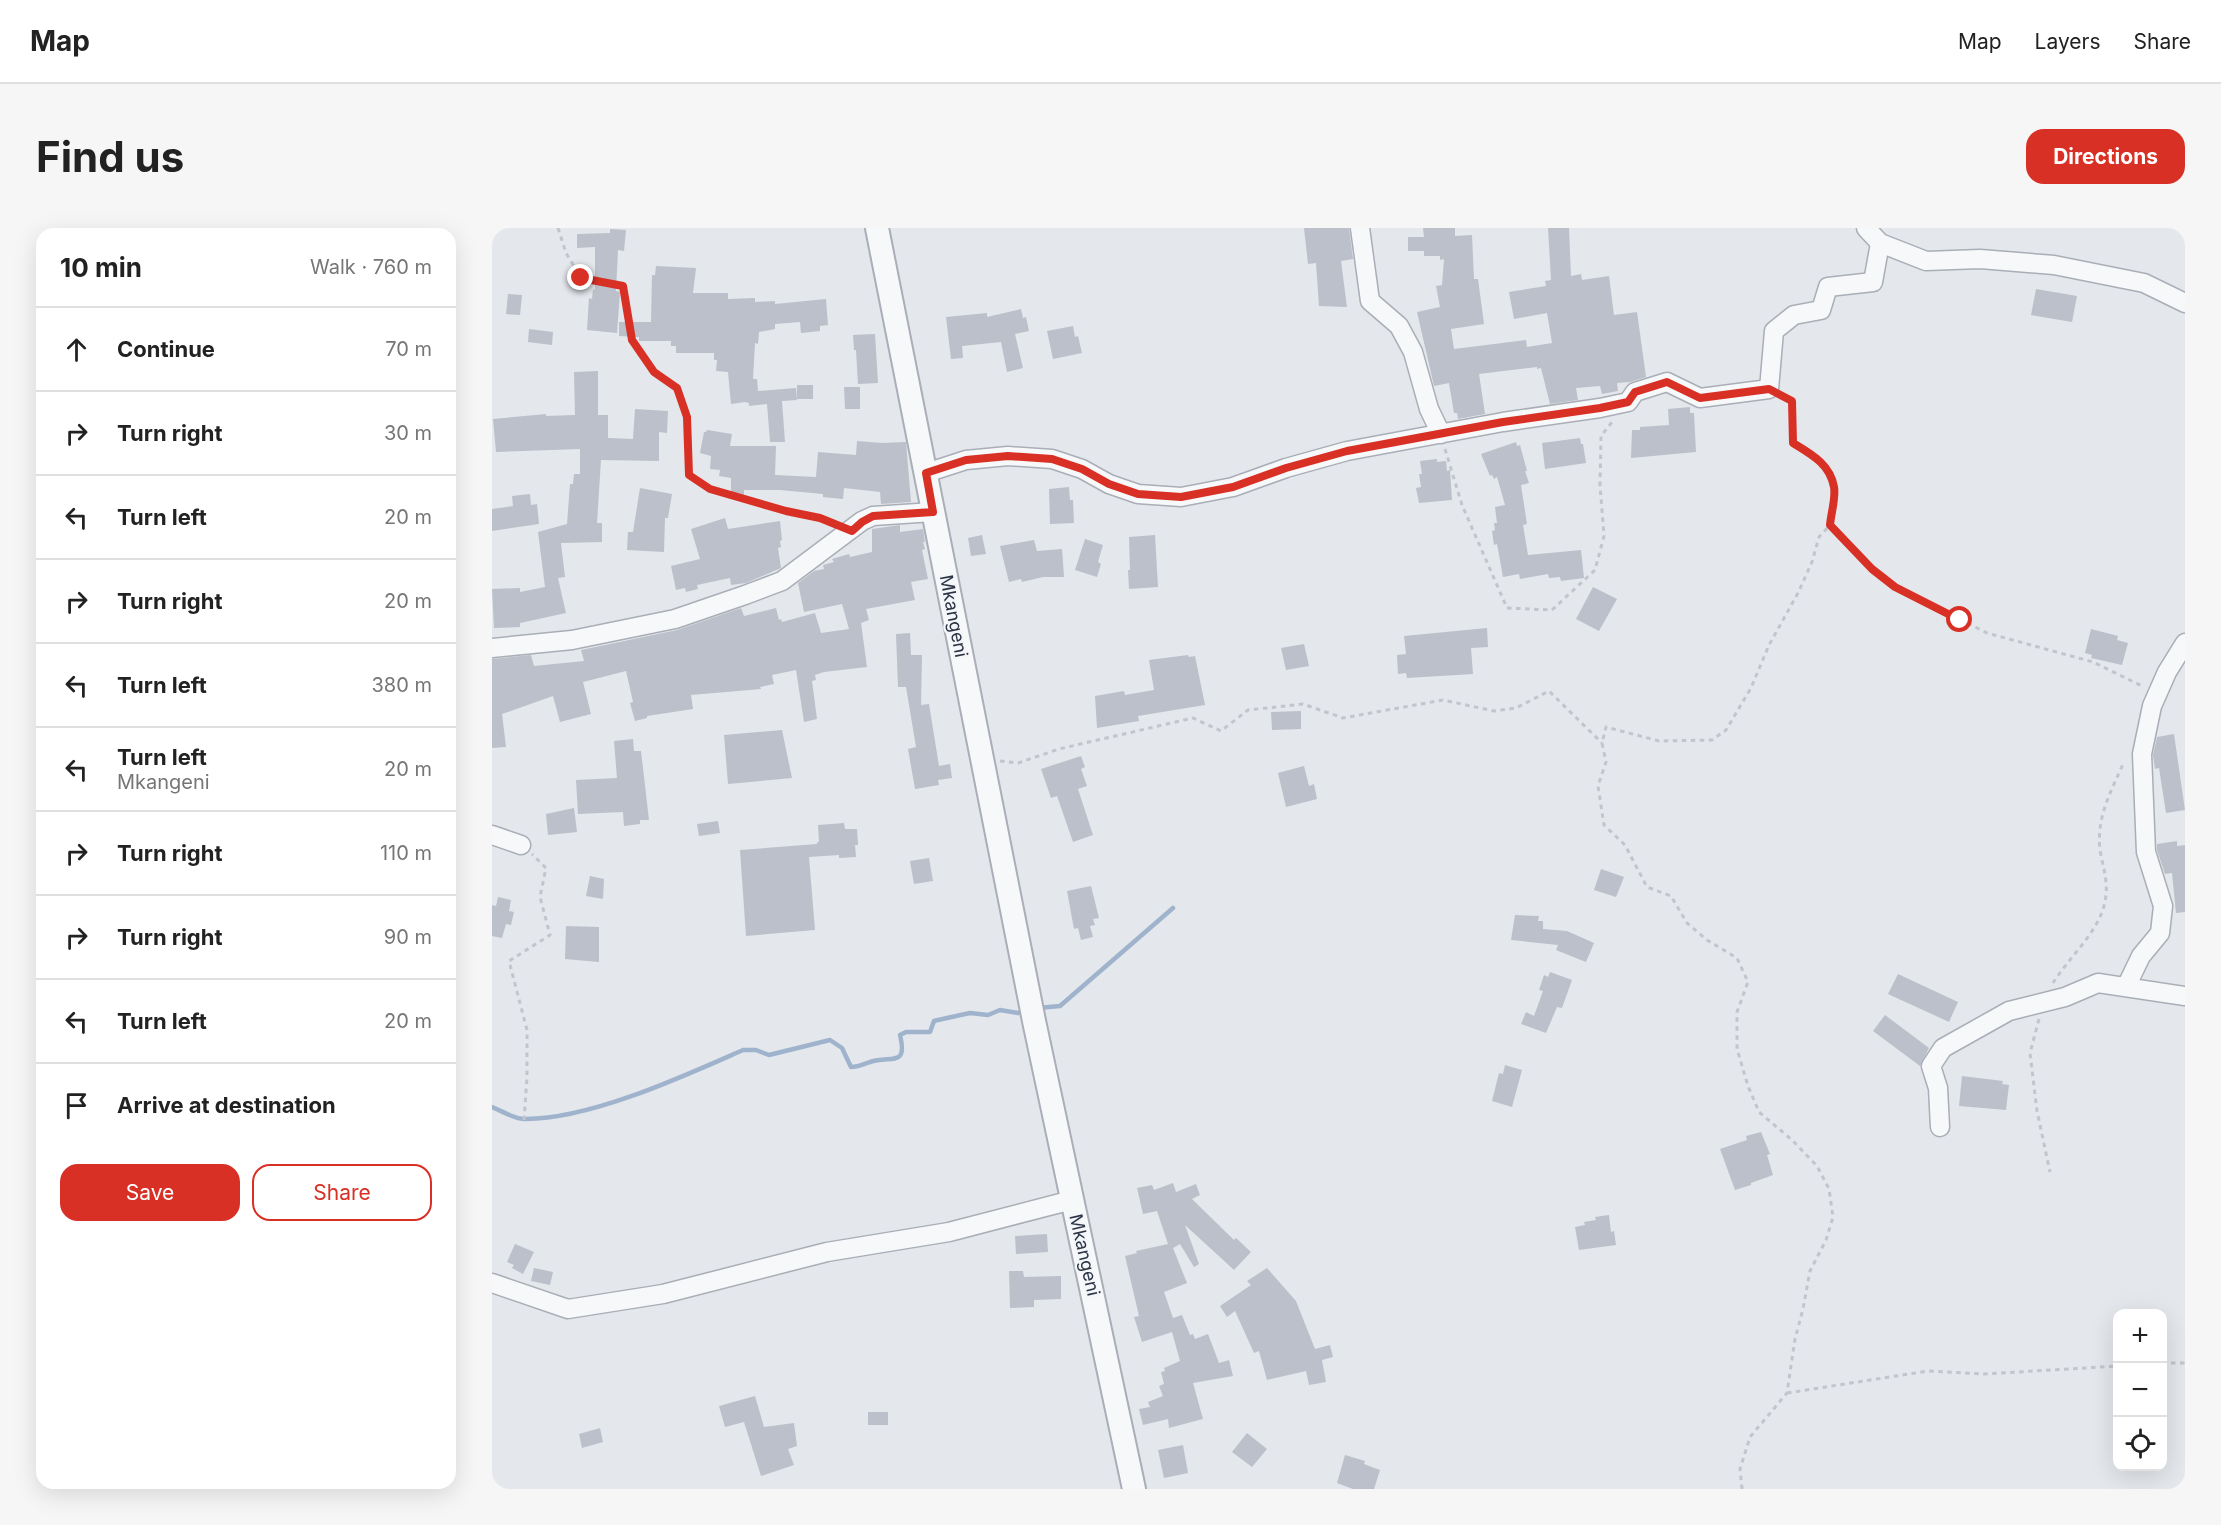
<!DOCTYPE html>
<html lang="en">
<head>
<meta charset="utf-8">
<style>
  body { margin:0; font-family:Inter,sans-serif; background:#f6f6f6; color:#222 }
  .controls { position:absolute; right:18px; bottom:18px; display:grid; overflow:hidden; border-radius:12px; box-shadow:0 6px 24px #0002 }
  .controls button { width:54px; height:54px; display:grid; place-items:center; padding:0; border:0; border-bottom:2px solid #e0e0e0; background:#fff; color:#222; font:30px sans-serif }
  .stop { position:absolute; width:18px; height:18px; margin:-14px; border:4px solid #d93025; border-radius:50%; background:#fff }
  .stop.end { background:#d93025; border-color:#fff; box-shadow:0 2px 6px #0008 }
  .list { margin:0; padding:0; list-style:none }
  h2 { display:flex; justify-content:space-between; align-items:center; height:78px; margin:0; padding:0 24px; font-size:26px }
  h2 small { font-size:20px; font-weight:400; color:#767676 }
  .list li { display:grid; grid-template-columns:39px 1fr auto; gap:18px; align-items:center; box-sizing:border-box; height:84px; padding:0 24px; border-top:2px solid #e0e0e0 }
  .list b { display:block; font-size:22px; white-space:nowrap }
  .list p { margin:0; font-size:20px; white-space:nowrap; color:#767676 }
  .list em { font-size:20px; font-style:normal; color:#767676 }
  .actions { display:flex; gap:12px; padding:18px 24px }
  .actions a { flex:1; padding:14px 0; border:2px solid #d93025; border-radius:18px; text-align:center; font-size:21px; color:#d93025 }
  .actions .main { background:#d93025; color:#fff }
  .icon { flex:none; width:33px; height:33px; fill:none; stroke:currentColor; stroke-width:2; stroke-linecap:round; stroke-linejoin:round }
  .map { position:relative; flex:none; width:1693px; height:1261px; overflow:hidden; border-radius:18px }
  header { display:flex; align-items:center; gap:36px; box-sizing:border-box; height:84px; padding:0 30px; background:#fff; border-bottom:2px solid #e0e0e0 }
  header strong { font-size:28px }
  nav { display:flex; gap:33px; margin-inline-start:auto; font-size:21px }
  .intro { display:flex; align-items:center; justify-content:space-between; box-sizing:border-box; height:144px; padding:0 36px }
  h1 { margin:0; font-size:42px }
  .button { padding:15px 27px; border-radius:18px; background:#d93025; color:#fff; font-size:21px; font-weight:700 }
  main { display:flex; gap:36px; padding:0 36px }
  aside { flex:1; background:#fff; border-radius:18px; box-shadow:0 6px 24px #0002 }
  .map>svg:first-child { display:block }
  .lines { fill:none; stroke-linecap:round; stroke-linejoin:round }
  .stream { stroke:#9fb4cc; stroke-width:4.5 }
  .building { fill:#bbc0ca }
  .minor-casing { stroke:#a9aeb7; stroke-width:21 }
  .tertiary-casing { stroke:#a9aeb7; stroke-width:26 }
  .path { stroke:#c2c5cb; stroke-width:3; stroke-dasharray:4.5 4.5; stroke-linecap:butt }
  .minor { stroke:#f7f8fa; stroke-width:18 }
  .tertiary { stroke:#f7f8fa; stroke-width:22 }
  .route { stroke:#d93025; stroke-width:8 }
  .labels { text-anchor:middle; dominant-baseline:central; stroke-width:4.5; stroke-linejoin:round; paint-order:stroke }
  .street-label { font-size:18px; fill:#2b3445; stroke:#f4f6f9 }
</style>
</head>
<body>
<header>
<strong>Map</strong>
<nav><a>Map</a><a>Layers</a><a>Share</a></nav>
</header>
<div class="intro"><h1>Find us</h1><a class="button">Directions</a></div>
<main>
<aside>
<h2>10 min<small>Walk · 760 m</small></h2>
<ul class="list">
<li><svg class="icon" aria-label="ahead" viewBox="0 0 24 24"><path d="M12 20V5M6 11l6-6 6 6"/></svg><div><b>Continue</b></div><em>70 m</em></li>
<li><svg class="icon" aria-label="right" viewBox="0 0 24 24"><path d="M7 20v-9h11M14 6l5 5-5 5"/></svg><div><b>Turn right</b></div><em>30 m</em></li>
<li><svg class="icon" aria-label="left" viewBox="0 0 24 24"><path d="M17 20v-9H6M10 6l-5 5 5 5"/></svg><div><b>Turn left</b></div><em>20 m</em></li>
<li><svg class="icon" aria-label="right" viewBox="0 0 24 24"><path d="M7 20v-9h11M14 6l5 5-5 5"/></svg><div><b>Turn right</b></div><em>20 m</em></li>
<li><svg class="icon" aria-label="left" viewBox="0 0 24 24"><path d="M17 20v-9H6M10 6l-5 5 5 5"/></svg><div><b>Turn left</b></div><em>380 m</em></li>
<li><svg class="icon" aria-label="left" viewBox="0 0 24 24"><path d="M17 20v-9H6M10 6l-5 5 5 5"/></svg><div><b>Turn left</b><p>Mkangeni</p></div><em>20 m</em></li>
<li><svg class="icon" aria-label="right" viewBox="0 0 24 24"><path d="M7 20v-9h11M14 6l5 5-5 5"/></svg><div><b>Turn right</b></div><em>110 m</em></li>
<li><svg class="icon" aria-label="right" viewBox="0 0 24 24"><path d="M7 20v-9h11M14 6l5 5-5 5"/></svg><div><b>Turn right</b></div><em>90 m</em></li>
<li><svg class="icon" aria-label="left" viewBox="0 0 24 24"><path d="M17 20v-9H6M10 6l-5 5 5 5"/></svg><div><b>Turn left</b></div><em>20 m</em></li>
<li><svg class="icon" aria-label="arrive" viewBox="0 0 24 24"><path d="M6 21V4h12l-3 4 3 4H6"/></svg><div><b>Arrive at destination</b></div></li>
</ul>
<div class="actions"><a class="main">Save</a><a>Share</a></div>
</aside>
<div class="map">
<svg width="1693" height="1261" viewBox="0 0 1693 1261">
  <rect width="100%" height="100%" fill="#e4e7ec"/>
  <g class="lines">
    <path class="stream" d="M546,780L568,778L681,680
      M0,879C10,883 24,892 34,891C99,891 192,848 251,822H264L277,827L338,812L350,820L359,839C367,839 371,836 378,834C399,827 416,840 408,807L414,804H438L442,793L446,792L478,785L496,787L508,782L526,785L532,783"/>
  </g>
  <path class="building" d="M812,0H857L861,31L849,33L855,79L827,78L824,35L816,36Z
    M931,0H963V8L980,7L982,51H986L992,96L959,101L962,121L1034,112L1035,119L1060,115L1055,85L1022,91L1017,64L1054,58L1053,53L1059,52L1056,0H1077L1079,48L1089,46L1090,52L1117,48L1122,87L1145,84L1154,149L1138,154L1125,155L1126,163L1110,166L1108,158L1084,160L1086,172L1058,176L1049,140L1045,141V139L987,146L993,186L966,191L965,185H962L957,155L942,158L925,84L948,79L944,58L950,57L952,31L948,32V28H932V23H916V9H932Z
    M118,1L134,2L132,23L126,22L124,63L128,64L125,105L95,102L97,70L100,71L101,61L103,62V19L85,20V6L118,5Z
    M164,38L204,40L201,65H236V71L263,70V74L283,73V76L334,71L336,97L328,98V103L309,105L308,94L283,96V101L267,104L266,116L263,115L261,151H265L266,163L304,160L305,172L290,173L293,214H278L275,176L257,178V175L253,174L239,176L236,144L224,143L225,132H222V125H184V118H179V113H147V109L127,108V94H159L160,47H163Z
    M1544,61L1585,68L1580,94L1539,87Z
    M16,66L30,67L28,87L14,86Z
    M529,81L531,90L534,89L537,103L523,106L531,140L515,144L509,114L470,118L471,130L459,131L454,89L495,85V89Z
    M581,98L583,109L586,108L590,125L561,131L555,103Z
    M37,101L61,104L60,117L36,114Z
    M383,106L386,155L366,156L364,122H362L361,107Z
    M106,143V187H116V210L141,211L143,181L176,183L175,205L167,204V233L109,232L105,295H110V314L69,315L73,349L66,350L74,385L28,395V399L2,400L0,361L28,360V364L53,359L46,304L75,296L78,256H81L82,246H88V221L4,224L1,191L54,186V188L83,187L82,144Z
    M305,157H321V171H305Z
    M352,159H368V181H353Z
    M1198,179V185H1202L1204,224L1139,230L1140,202H1148V199L1177,197L1176,181Z
    M215,202L240,206L238,218H284L283,247L324,249L326,224L364,227L365,213L390,215L414,214L419,274L389,276L388,264L352,260L351,271L331,269V266L288,262H252V267L239,266V250L227,248L228,242L218,241L219,228L208,225L212,204H214Z
    M1088,210L1089,216H1091L1094,235L1053,241L1050,215Z
    M1024,214L1025,218L1028,217L1035,243H1033L1037,255L1029,257L1035,296L1031,297L1036,327L1089,322L1092,350L1069,353L1068,349L1057,350L1056,346L1028,351L1027,346L1011,349L1005,316L1002,317L1000,303L1003,302L1002,295H1005L1003,279L1013,277L1005,249L1002,251L1000,247L998,248L989,226Z
    M945,231V234L954,233L955,243L958,242L960,272L927,275L924,260L929,259L927,246H930L928,233Z
    M577,259L578,272H581L582,295L558,296L557,261Z
    M148,260L180,266L176,290H173L172,324L135,322L136,304H141Z
    M38,266L39,277L45,276L47,296L0,303V281L21,278L20,268Z
    M233,290L236,301L288,293L290,312L288,313L289,319L286,320L289,340L254,355L239,357L238,350L205,357L206,361L194,364L193,360L184,362L179,338L208,331L199,301Z
    M408,297V304L431,301L433,314H431L433,321L430,322L436,351L419,354L423,372L374,381L377,392L369,395L375,439L332,444L323,447L324,452L320,453L325,491L312,494L304,442L280,447L282,456L268,459L269,461L199,467L201,481L155,488V490L143,493L138,475L141,474L134,443L91,454L99,486L68,494L61,468L10,486L14,519L0,520V431L39,427L42,438L92,433L89,422L185,402L249,380L252,388L284,380L287,392L289,391L290,394L323,385L329,405L357,401L350,376L312,384L306,355L322,343L332,341L331,337L342,334L340,331L357,326L358,329L380,324V301Z
    M490,307L494,326L479,328L476,310Z
    M663,307L666,359L637,361L636,342H638L637,309Z
    M593,311L611,317L606,334L609,336L605,349L583,342Z
    M542,312L545,323L570,321L572,349H551L530,354L529,351L517,354L508,318Z
    M1101,359L1125,371L1107,403L1084,391Z
    M995,400L996,419L979,420L981,446L915,450L914,445L906,446L905,427L914,426L912,408Z
    M1599,401L1626,408L1625,412L1636,415L1630,437L1599,430L1600,427L1593,425Z
    M418,405L419,427H430L429,477L437,476L447,538L458,536L460,550L446,552L447,557L423,561L416,521L424,519L414,459H406L404,406Z
    M812,416L817,438L794,442L789,420Z
    M696,427L697,429L703,428L713,477L646,488L647,493L605,500L603,468L632,463L633,467L662,462L657,432Z
    M809,483V501L780,502L779,484Z
    M290,502L300,550L236,556L232,507Z
    M1682,506L1693,582L1674,585L1667,540L1663,541L1661,527L1665,509Z
    M141,511L142,523H149L157,592H148V596L132,598L131,584L86,586L84,552L125,550L122,513Z
    M589,528L593,539L589,541L595,558L586,561L601,607L581,614L565,568L559,570L549,541Z
    M812,538L817,558L822,556L825,571L794,579L786,545Z
    M82,580L85,604L56,607L54,586Z
    M226,593L228,605L207,608L205,596Z
    M352,595L353,601H365L366,617H363L364,629L347,630V627L317,629L323,702L254,708L248,622L325,616V614H327L326,597Z
    M1685,613V618L1693,617V684L1684,685L1680,645L1673,646L1665,622V616Z
    M437,630L441,653L422,656L418,633Z
    M1109,641L1132,649L1124,669L1102,662Z
    M98,648L112,651L111,671L94,668Z
    M599,658L607,690L601,691L603,697L598,698L601,709L589,712L586,700L582,701L575,663Z
    M6,669L19,672L17,683L22,684L19,697L14,696L10,710L0,708V677L4,678Z
    M1023,687L1047,688L1046,693H1051V701L1075,703L1102,715L1094,734L1064,722L1066,717L1019,712Z
    M74,698L107,699V734L73,731Z
    M1058,744L1080,752L1070,780L1065,779L1054,805L1029,796L1034,784L1042,788L1051,763L1047,762L1052,747L1056,749Z
    M1406,746L1466,774L1457,794L1396,766Z
    M1393,787L1437,820L1428,838L1381,803Z
    M1013,837L1030,842L1020,879L1000,873L1007,845L1011,846Z
    M1470,848L1511,853L1510,856L1517,857L1514,882L1467,878Z
    M1269,904L1278,926L1275,927L1281,947L1259,955V957L1243,962L1228,921L1255,912L1254,908Z
    M681,955L684,964L704,956L708,967L700,971L742,1012L744,1010L759,1024L742,1042L693,997L707,1036L702,1039L688,1016L681,1020L695,1055L672,1064L681,1090L690,1087L698,1107L701,1106L703,1111L716,1106L727,1135L737,1132L741,1148L701,1155L711,1191L677,1200L676,1191L651,1197L647,1181L658,1179L656,1174L671,1168L667,1158L672,1156L669,1144L673,1143L672,1140L688,1133L680,1104L650,1114L642,1089L647,1088L633,1028L645,1025L644,1023L676,1016L665,983L651,986L645,960L660,957L662,962Z
    M1117,987L1119,1004L1122,1003L1124,1017L1087,1022L1083,999L1093,997L1092,994L1104,992L1103,989Z
    M555,1006L556,1024L524,1026L523,1008Z
    M23,1016L42,1024L31,1046L20,1040L22,1037L15,1034Z
    M42,1040L61,1044L58,1057L39,1053Z
    M775,1040L804,1073L823,1121L838,1117L841,1129L830,1132L834,1154L817,1157L814,1143L775,1152L767,1123L762,1125L743,1083L735,1089L728,1078L759,1057L755,1053Z
    M517,1043H531L532,1049L569,1048V1071L542,1072V1079L518,1080Z
    M263,1168L272,1199L302,1195L305,1218L296,1221L302,1237L269,1248L252,1194L233,1199L227,1178Z
    M376,1184H396V1197H376Z
    M108,1200L111,1214L90,1220L87,1206Z
    M755,1205L775,1221L760,1239L740,1224Z
    M691,1217L696,1245L672,1250L666,1222Z
    M853,1227L873,1233L872,1236L888,1242L882,1261H861L845,1255Z"/>
  <g class="lines">
    <defs>
      <path id="minor" d="M868,0L878,73L907,98L921,124L937,181L949,206
        M1374,0L1388,15L1434,33L1488,31L1562,37L1652,55L1693,75
        M434,245L474,232L516,228L560,231L590,241L617,256L646,266L689,269L741,259L794,240L855,223L1011,194L1108,180L1136,174L1143,164L1175,154L1208,170L1277,161L1282,103L1302,87L1329,82L1336,59L1381,54L1388,15
        M0,420L80,412L183,391L253,367L290,353L370,293L381,288L441,284
        M0,607L29,617
        M1634,759L1649,728L1668,705L1671,678L1654,624L1650,526L1660,478L1675,444L1693,415
        M1448,899L1446,860L1439,838L1451,820L1517,783L1573,769L1606,755L1693,768
        M0,1055L76,1081L171,1066L335,1024L457,1004L580,972"/>
      <path id="tertiary" d="M385,0L542,793L642,1261"/>
    </defs>
    <use href="#minor" class="minor-casing"/>
    <use href="#tertiary" class="tertiary-casing"/>
    <path class="path" d="M66,0L74,25L89,50L131,58L140,112L162,144L185,160L195,189L197,247L218,261L340,295
      M953,221L970,277L1015,380L1060,382L1103,342L1112,308L1108,257L1109,208L1120,194
      M1338,297L1380,341L1403,359L1495,405L1601,434L1650,458
      M508,533L526,535L567,521L701,490L729,503L756,482L811,476L851,490L951,472L1002,483L1024,480L1057,463L1110,515
      M1561,755C1577,729 1608,703 1613,673C1617,655 1611,640 1608,622C1604,590 1619,563 1632,534
      M1547,791L1538,825L1545,883L1558,944
      M32,892L35,849V802L17,733L58,707L48,669L54,640L40,626
      M1670,1135H1693
      M1295,1165L1436,1143L1492,1146L1626,1138
      M1250,1261L1248,1241L1258,1209L1295,1165L1303,1111L1311,1081L1318,1043L1334,1012L1341,989L1337,961L1325,938L1300,912L1267,884L1256,858L1245,821V784L1256,754L1245,730L1215,712L1195,695L1179,668L1155,659L1133,617L1112,597L1106,558L1114,534L1110,515L1114,499L1167,513L1220,512L1234,502L1259,460L1277,417L1306,365L1320,334L1327,309L1338,297L1342,259L1333,238L1321,227L1301,215L1300,173L1291,169"/>
    <use href="#minor" class="minor"/>
    <use href="#tertiary" class="tertiary"/>
  </g>
  <g class="lines">
    <path class="route" d="M89,50L131,58L140,112L162,144L185,160L195,189L197,247L218,261L294,283L328,290L360,303L370,294L381,288L441,284L434,245L474,232L516,228L560,231L590,241L617,256L646,266L689,269L741,259L794,240L855,223L1011,194L1108,180L1136,174L1143,164L1175,154L1208,170L1277,161L1300,173L1301,215C1319,226 1338,236 1342,259C1344,270 1339,285 1338,297L1380,341L1403,359L1468,392"/>
  </g>
  <g class="labels">
    <g class="street-label">
      <text transform="translate(462 388) rotate(79)">Mkangeni</text>
      <text transform="translate(593 1027) rotate(77)">Mkangeni</text>
    </g>
  </g>
</svg>
<div class="controls">
<button>+</button>
<button>−</button>
<button><svg class="icon" aria-label="locate" viewBox="0 0 24 24"><circle cx="12" cy="12" r="6"/><path d="M12 2v4M12 18v4M2 12h4M18 12h4"/></svg></button>
</div>
<div class="stop" style="left:1468px;top:392px"></div>
<div class="stop end" style="left:89px;top:50px"></div>
</div>
</main>
</body>
</html>
